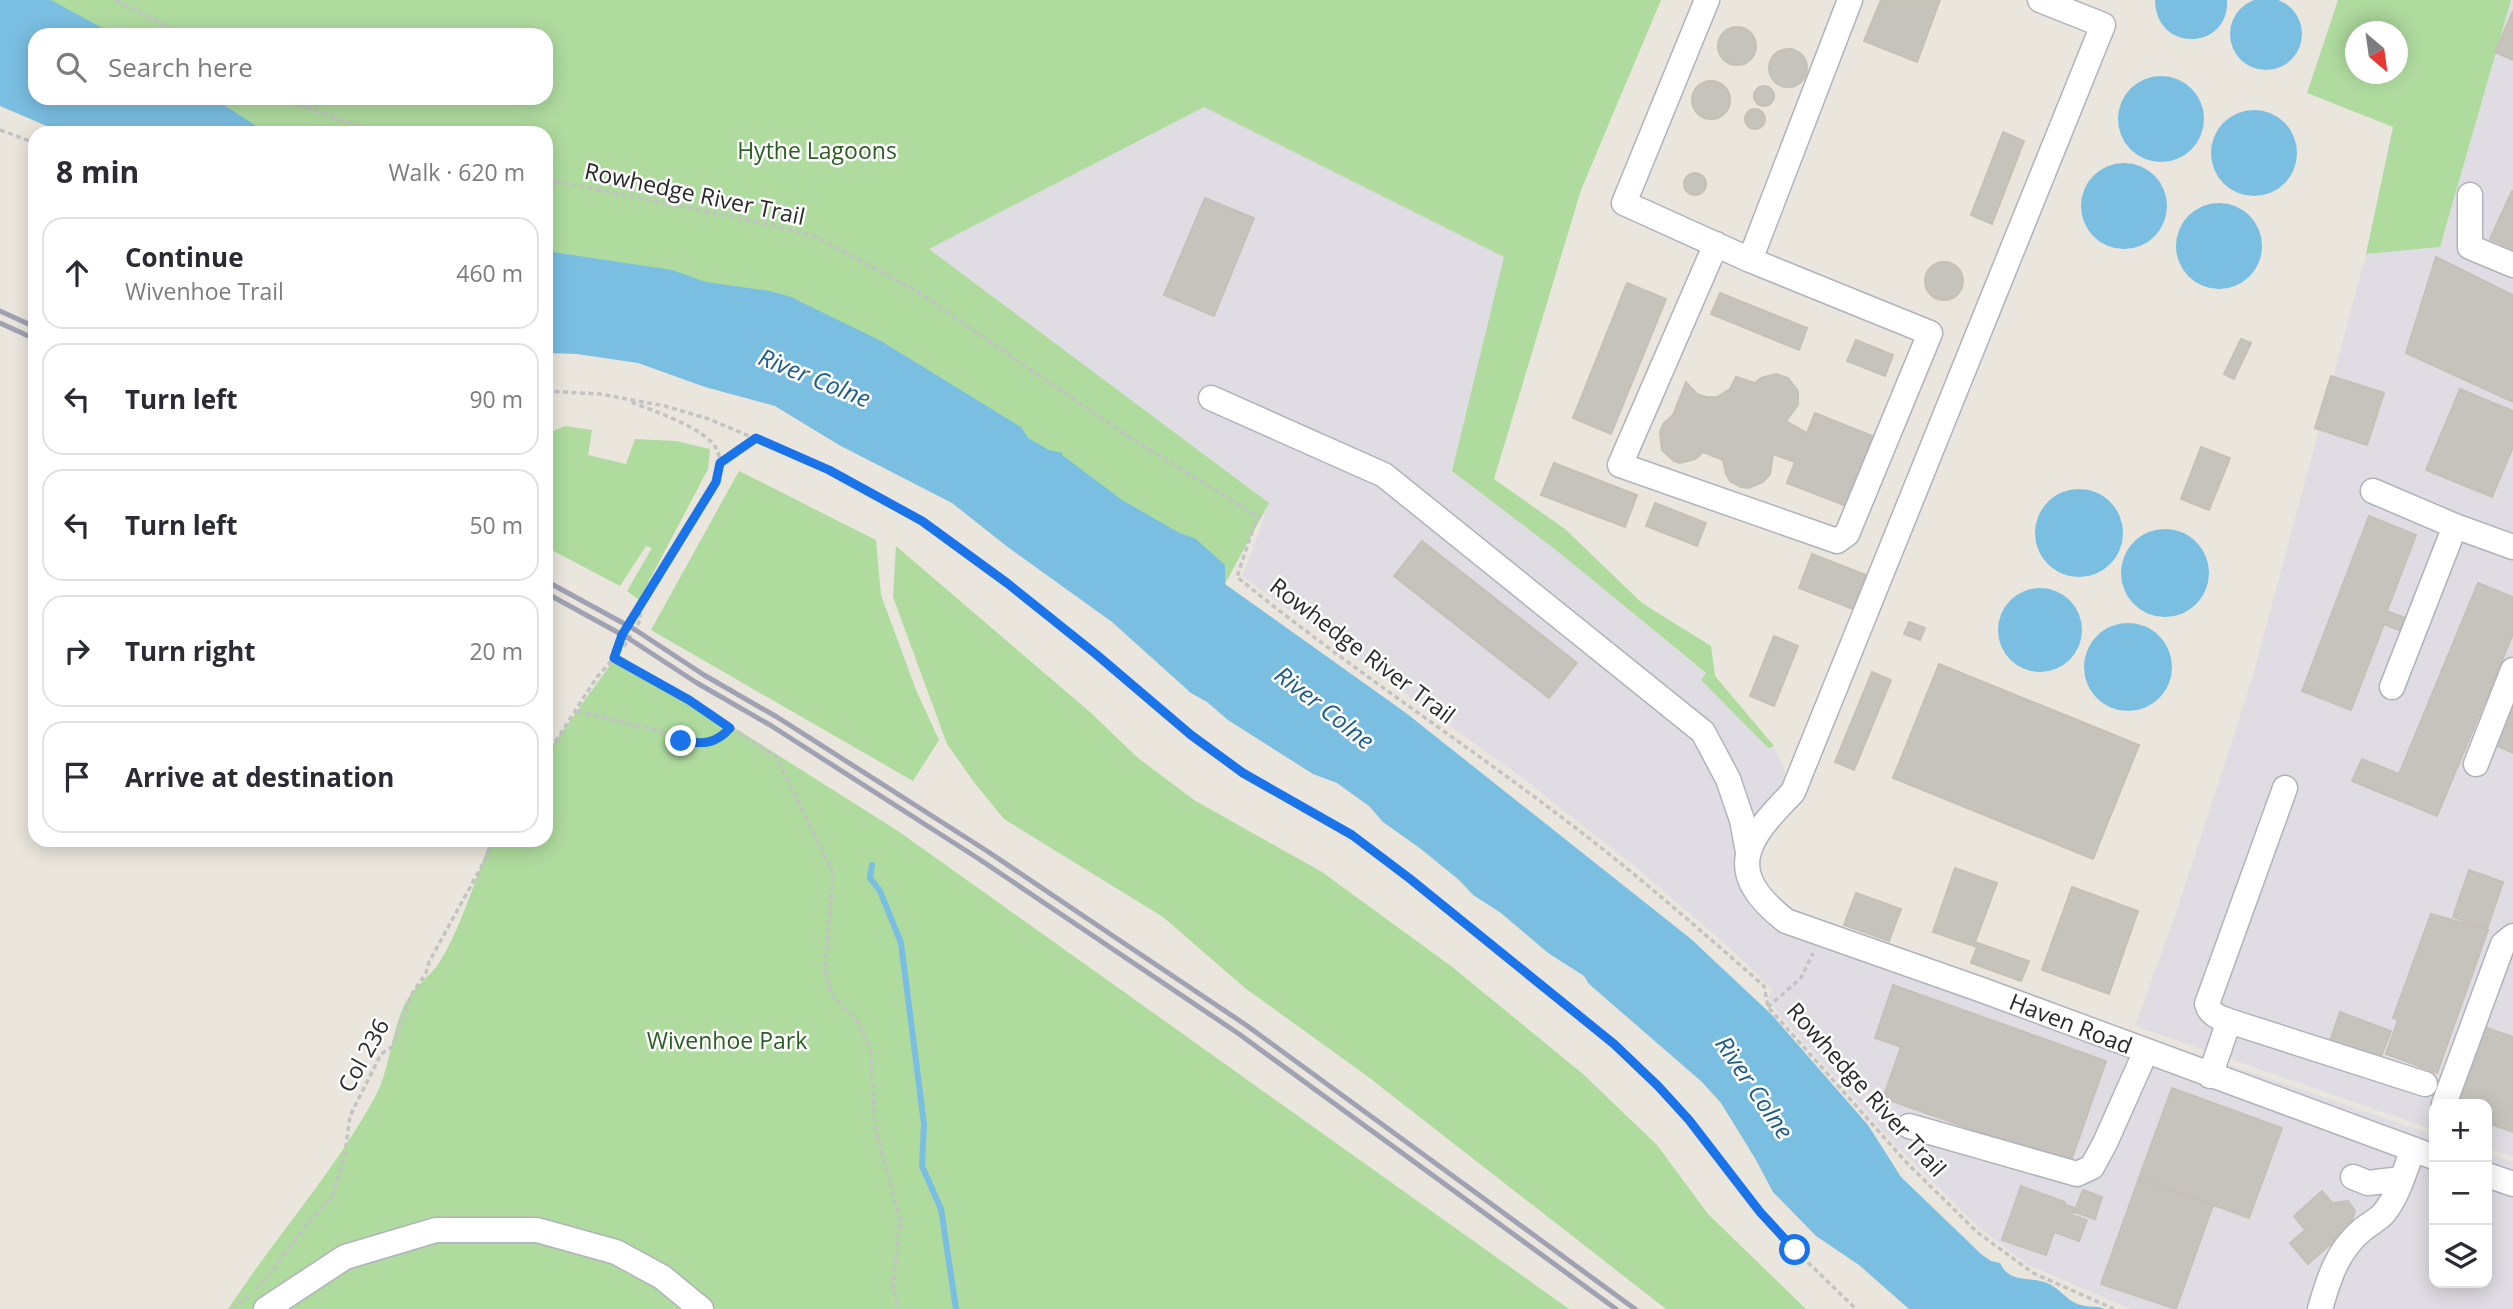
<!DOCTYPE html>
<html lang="en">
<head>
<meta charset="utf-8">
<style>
  body { margin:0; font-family:"Open Sans",sans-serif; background:#f7f7f7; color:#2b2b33 }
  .controls { position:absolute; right:21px; bottom:21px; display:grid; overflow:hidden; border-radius:14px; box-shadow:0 4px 18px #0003 }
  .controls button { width:63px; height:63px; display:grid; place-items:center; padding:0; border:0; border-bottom:2px solid #e1e1e2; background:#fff; color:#2b2b33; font:35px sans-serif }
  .compass { position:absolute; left:2345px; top:21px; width:63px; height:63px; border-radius:50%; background:#fff; box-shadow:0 4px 18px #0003; rotate:151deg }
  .stop { position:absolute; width:21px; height:21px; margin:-16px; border:5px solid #1a73e8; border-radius:50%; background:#fff }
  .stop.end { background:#1a73e8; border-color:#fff; box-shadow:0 2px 7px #0008 }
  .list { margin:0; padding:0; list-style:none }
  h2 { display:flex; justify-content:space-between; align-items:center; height:91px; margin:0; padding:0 28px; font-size:30px }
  h2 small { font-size:23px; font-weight:400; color:#7c7c81 }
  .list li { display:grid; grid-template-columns:46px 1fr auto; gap:21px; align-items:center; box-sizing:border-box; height:112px; margin:0 14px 14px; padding:0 14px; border:2px solid #e1e1e2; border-radius:21px }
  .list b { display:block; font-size:26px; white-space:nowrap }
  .list p { margin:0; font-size:23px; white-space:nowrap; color:#7c7c81 }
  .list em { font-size:23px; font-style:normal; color:#7c7c81 }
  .icon { flex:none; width:38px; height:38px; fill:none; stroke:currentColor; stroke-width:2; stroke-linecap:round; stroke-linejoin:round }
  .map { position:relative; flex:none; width:2513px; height:1309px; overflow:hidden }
  .search { position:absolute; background:#fff; box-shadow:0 4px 18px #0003; left:28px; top:28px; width:525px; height:77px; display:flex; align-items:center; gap:18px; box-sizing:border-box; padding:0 24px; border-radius:21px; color:#7c7c81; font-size:26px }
  .panel { position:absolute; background:#fff; box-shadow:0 4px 18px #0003; left:28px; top:126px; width:525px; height:721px; border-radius:21px }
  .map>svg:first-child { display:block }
  .industrial { fill:#dfdde3 }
  .green { fill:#afdb9f; fill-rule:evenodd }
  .water { fill:#7abee2 }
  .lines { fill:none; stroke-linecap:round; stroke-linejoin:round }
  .stream { stroke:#7abee2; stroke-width:6 }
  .building { fill:#c6c2bc; stroke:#c5c1b7; stroke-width:2 }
  .minor-casing { stroke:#b0b2bc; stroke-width:27 }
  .path { stroke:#c3c3c3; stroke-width:3.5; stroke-dasharray:5 3.5; stroke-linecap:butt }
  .minor { stroke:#fff; stroke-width:24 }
  .rail { stroke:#a0a1b2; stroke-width:5 }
  .route { stroke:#1a73e8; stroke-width:9 }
  .labels { text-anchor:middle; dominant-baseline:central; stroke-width:5; stroke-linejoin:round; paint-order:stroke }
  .park-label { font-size:23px; fill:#295f21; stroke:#fff }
  .street-label { font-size:23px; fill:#2a2a2a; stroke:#fff }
  .water-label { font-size:24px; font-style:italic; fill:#1b5c8c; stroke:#fff }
</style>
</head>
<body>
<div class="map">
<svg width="2513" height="1309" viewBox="0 0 2513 1309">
  <rect width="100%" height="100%" fill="#eae6dd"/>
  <path class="industrial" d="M2511,0H2513V1157L2487,1148V1104H2434V1130L2135,1026L2176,913L2252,679L2366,254L2440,247Z
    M1204,106L1505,257L1452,471L1556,550L1706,674L1701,680L1768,748L1774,746L1793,792L1748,852L1768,907L2434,1135V1283H2487V1153L2513,1162V1309H2131L2028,1265L1977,1226L1889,1138L1778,1013L1768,998L1773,990L1729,947L1632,864L1521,777L1242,576L1261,527L1268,502L929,249Z"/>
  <path class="green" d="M0,0H1661L1581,190L1494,479L1565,529L1642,603L1711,646L1715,676L1774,746L1768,748L1701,680L1706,673L1556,550L1452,471L1504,257L1204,107L929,249L1269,503L1225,584L546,251L554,252L546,249V133H247L190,98H546V35H68Z
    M2338,0H2511L2440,247L2366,254L2393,127L2307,93ZM2356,32H2398V74H2356Z
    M565,426L592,430L588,455L626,464L635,439L676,441L710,449L708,469L639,600L627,591L652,548L646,546L620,586L546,547V434Z
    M739,471L876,540L881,595L916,690L939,740L913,781L651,630Z
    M896,546L1091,713L1138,758L1194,800L1322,872L1451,966L1583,1074L1657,1145L1708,1214L1806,1309H1666L1367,1076L1245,988L1163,917L1004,819L973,781L947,744L893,597Z
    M618,654L898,831L1569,1309H228C275,1238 333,1173 374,1099C390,1070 390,1038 403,1008C411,988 429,978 439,963C460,931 476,876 491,840H546V754Z"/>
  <path class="water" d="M2230 34a36 36 0 1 1 72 0a36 36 0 1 1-72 0Z
    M0,0H51L115,35H35V98H213L267,133H63L0,106Z
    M2155,0H2227C2230,50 2156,54 2155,0Z
    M2118 119a43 43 0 1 1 86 0a43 43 0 1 1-86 0Z
    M2211 153a43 43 0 1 1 86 0a43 43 0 1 1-86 0Z
    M2081 206a43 43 0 1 1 86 0a43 43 0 1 1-86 0Z
    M2176 246a43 43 0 1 1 86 0a43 43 0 1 1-86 0Z
    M546,251L672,270L706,282L770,291L791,297L881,341L1021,427L1028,438L1049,450L1063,453L1062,455L1122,500L1178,532L1196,539L1225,565V584L1406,713L1691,939L1772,1015L1868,1125L1901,1177L1981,1254L1991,1261L2000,1263C2009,1283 2028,1277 2044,1282C2061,1287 2065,1301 2081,1305C2089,1308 2096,1305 2104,1309H1909L1859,1265L1816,1236L1773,1192L1756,1160L1721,1103L1702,1082L1589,984L1584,976L1548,953L1501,913L1473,895L1459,880L1421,849L1383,822L1369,806L1337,783L1313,774L1228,720L1207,702L1191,693L1112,622L1009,548L952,503L839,445L775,406L705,387L638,363L577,354L546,353Z
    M2035 533a44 44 0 1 1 88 0a44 44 0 1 1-88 0Z
    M2121 573a44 44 0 1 1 88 0a44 44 0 1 1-88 0Z
    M1998 630a42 42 0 1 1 84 0a42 42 0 1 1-84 0Z
    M2084 667a44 44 0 1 1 88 0a44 44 0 1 1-88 0Z"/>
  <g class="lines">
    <path class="stream" d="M872,865L870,878L880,891L901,943L924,1124L922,1166L941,1209L956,1309"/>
  </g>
  <path class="building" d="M1881,0H1940L1917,62L1864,41Z
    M2513,11V60L2495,52Z
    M1718 46a19 19 0 1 1 38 0a19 19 0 1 1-38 0Z
    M1769 68a19 19 0 1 1 38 0a19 19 0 1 1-38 0Z
    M1692 100a19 19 0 1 1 38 0a19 19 0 1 1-38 0Z
    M1754 96a10 10 0 1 1 20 0a10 10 0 1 1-20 0Z
    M1745 119a10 10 0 1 1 20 0a10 10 0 1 1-20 0Z
    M2003,132L2024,141L1992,224L1971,215Z
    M1684 184a11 11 0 1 1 22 0a11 11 0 1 1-22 0Z
    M2512,191H2513V249L2490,239Z
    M1205,198L1254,218L1214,316L1164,295Z
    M2436,257L2513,295V402L2406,353Z
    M1925 281a19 19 0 1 1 38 0a19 19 0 1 1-38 0Z
    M1627,283L1666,299L1611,434L1573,418Z
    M1720,293L1807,328L1799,350L1711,314Z
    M2241,339L2251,343L2234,379L2224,374Z
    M1856,340L1893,355L1885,376L1847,361Z
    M1776,374L1788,378L1798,391V405L1786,421L1807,433L1815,413L1875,437L1846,506L1787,483L1795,462L1773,454L1770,474L1763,482L1749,488L1741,487L1730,481L1726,474L1723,460L1703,452L1695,459L1680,463L1674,461L1662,450L1660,432L1663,424L1673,415L1686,382L1697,394L1706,397H1717L1730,389L1736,377L1755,383L1761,378Z
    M2331,376L2384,393L2367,445L2315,428Z
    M2460,389L2513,411V447L2492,497L2426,470Z
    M2201,447L2230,458L2209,510L2181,499Z
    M1554,463L1637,495L1625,527L1541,495Z
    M1655,503L1706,523L1697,546L1646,526Z
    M2369,516L2416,535L2387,611L2405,618L2401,631L2384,624L2351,710L2302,691Z
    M1422,541L1577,663L1549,698L1394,576Z
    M1812,554L1866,575L1853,609L1799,588Z
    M2478,583L2513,597V634L2437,816L2352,781L2362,759L2399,774Z
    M1909,622L1925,628L1920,640L1904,634Z
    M1774,636L1798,646L1774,706L1750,696Z
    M1939,664L2139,745L2093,859L1893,778Z
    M1872,672L1891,680L1854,770L1835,762Z
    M2513,695V753L2493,744Z
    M1955,868L1997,883L1975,942L2029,961L2021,981L1971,963L1977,947L1933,932Z
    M2469,870L2503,882L2487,929L2453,917Z
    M2072,887L2138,911L2109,994L2042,970Z
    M1856,893L1901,909L1889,941L1844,925Z
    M2431,914L2488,930L2437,1073L2386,1054L2398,1020L2393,1018Z
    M1893,985L2106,1061L2070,1164L1883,1098L1901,1047L1875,1038Z
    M2340,1012L2391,1031L2380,1059L2330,1041Z
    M2484,1027L2513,1037V1132L2487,1123V1104H2457Z
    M2172,1088L2282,1128L2249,1218L2139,1178Z
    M2139,1178L2213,1205L2176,1309L2101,1284Z
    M2021,1186L2065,1202L2064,1204L2075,1208L2072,1215L2087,1220L2079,1241L2054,1232L2046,1255L2002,1240Z
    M2083,1190L2102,1197L2095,1219L2074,1212Z
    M2322,1191L2332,1203L2348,1201L2355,1211L2350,1227L2308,1264L2290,1243L2305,1230L2294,1216Z"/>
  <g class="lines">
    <defs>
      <path id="minor" d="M1707,0L1624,203L1750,260L1850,0
        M2040,0L2103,25L1793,792C1746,840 1722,871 1786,921L1982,990L2434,1157
        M2470,195V247L2513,265
        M1716,244L1620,465L1837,541L1847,534L1930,333L1750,260
        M1211,398L1384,475L1703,732L1728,779L1742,820L1748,852
        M2373,491L2455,526L2513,547
        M2392,687L2455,526
        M2476,764L2513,670
        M2229,1021L2425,1084
        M2210,1076L2229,1021C2219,1017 2210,1015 2207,1004L2285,788
        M2444,1104L2503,944L2513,936
        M1909,1126L2077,1174L2092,1167L2105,1143L2146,1051
        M2487,1175L2513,1184
        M2353,1177L2368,1183L2401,1179
        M266,1309L345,1257L436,1230H537L616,1252L662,1277L701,1309
        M2320,1309C2329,1278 2337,1251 2362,1230C2369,1224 2378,1220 2384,1213C2398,1196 2405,1170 2413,1149"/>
    </defs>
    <use href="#minor" class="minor-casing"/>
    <path class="path" d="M115,0L184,35
      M283,98L341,120L386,133
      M0,130L35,143
      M546,179L767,224L816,237L915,290L1129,437L1259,517L1254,526L1237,577C1345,665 1462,741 1573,826C1639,876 1701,931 1764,986L1768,1007L1906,1162L1977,1232L2033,1273L2114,1309
      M546,391L600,394L665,406L709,419L829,470L922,521L1007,583L1097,655L1191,735L1243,773L1352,835L1409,878L1614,1044L1659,1086L1689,1120L1760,1212L1795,1250L1856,1309
      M720,463L756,438
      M617,651L623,648L641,619L639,611
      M614,658L689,700L777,758L833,873L825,970L831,994L857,1021L871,1051L875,1126L900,1220L893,1286L898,1309
      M577,711L657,730L681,741L705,744L722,738L729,729
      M546,756L597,677L614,658L622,635L716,482C718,471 722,461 717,450C707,428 653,411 631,402
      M1768,1007L1801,978L1813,953
      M256,1288L267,1278L307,1224L332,1197L344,1160L350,1116L381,1054L392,1047L412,994L426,973L429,962L485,860L493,840
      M233,1309L248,1295"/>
    <use href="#minor" class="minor"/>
    <path class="rail" d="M0,311L35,327
      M0,323L35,339
      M546,581L634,629L704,675L777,717L987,851L1128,946L1246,1025L1635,1309
      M546,593L628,638L697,683L770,725L979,859L1239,1034L1616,1309"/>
  </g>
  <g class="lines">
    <path class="route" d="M681,741C702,744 715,745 730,728L689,700L614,658L622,635L716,482L720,463L756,438L829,470L922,521L1007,583L1097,655L1191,735L1243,773L1352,835L1409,878L1614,1044L1658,1086L1689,1120L1760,1212L1795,1250"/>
  </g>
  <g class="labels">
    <g class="park-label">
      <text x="817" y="150">Hythe Lagoons</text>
      <text x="727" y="1040">Wivenhoe Park</text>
    </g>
    <g class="street-label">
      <text transform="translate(695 193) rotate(12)">Rowhedge River Trail</text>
      <text transform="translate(1363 650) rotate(37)">Rowhedge River Trail</text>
      <text transform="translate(2071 1023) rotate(21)">Haven Road</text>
      <text transform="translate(363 1055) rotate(-61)">Col 236</text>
      <text transform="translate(1867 1089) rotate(48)">Rowhedge River Trail</text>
    </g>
    <g class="water-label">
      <text transform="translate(815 377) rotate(22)">River Colne</text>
      <text transform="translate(1325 707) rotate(38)">River Colne</text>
      <text transform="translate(1755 1087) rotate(56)">River Colne</text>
    </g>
  </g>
</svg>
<div class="controls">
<button>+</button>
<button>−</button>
<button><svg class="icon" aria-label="layers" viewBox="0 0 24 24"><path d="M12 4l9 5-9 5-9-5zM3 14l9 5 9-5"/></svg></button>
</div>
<svg class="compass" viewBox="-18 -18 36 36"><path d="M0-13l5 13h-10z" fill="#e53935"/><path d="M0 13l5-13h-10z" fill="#7c7c81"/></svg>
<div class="stop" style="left:1795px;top:1250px"></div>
<div class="stop end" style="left:681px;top:741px"></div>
<div class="search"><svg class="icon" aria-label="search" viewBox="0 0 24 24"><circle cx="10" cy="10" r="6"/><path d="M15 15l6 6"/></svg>Search here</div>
<section class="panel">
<h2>8 min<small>Walk · 620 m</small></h2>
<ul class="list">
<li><svg class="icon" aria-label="ahead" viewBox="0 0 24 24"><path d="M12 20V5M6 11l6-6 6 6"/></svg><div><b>Continue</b><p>Wivenhoe Trail</p></div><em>460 m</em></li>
<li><svg class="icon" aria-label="left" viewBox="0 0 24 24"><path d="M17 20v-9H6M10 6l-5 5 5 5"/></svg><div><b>Turn left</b></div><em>90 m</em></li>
<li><svg class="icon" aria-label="left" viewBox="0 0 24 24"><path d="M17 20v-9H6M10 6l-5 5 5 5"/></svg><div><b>Turn left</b></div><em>50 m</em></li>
<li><svg class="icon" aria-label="right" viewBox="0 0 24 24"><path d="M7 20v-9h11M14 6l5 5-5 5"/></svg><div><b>Turn right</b></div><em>20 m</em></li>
<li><svg class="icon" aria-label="arrive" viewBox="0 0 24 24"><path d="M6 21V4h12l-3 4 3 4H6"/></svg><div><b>Arrive at destination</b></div></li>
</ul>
</section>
</div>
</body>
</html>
